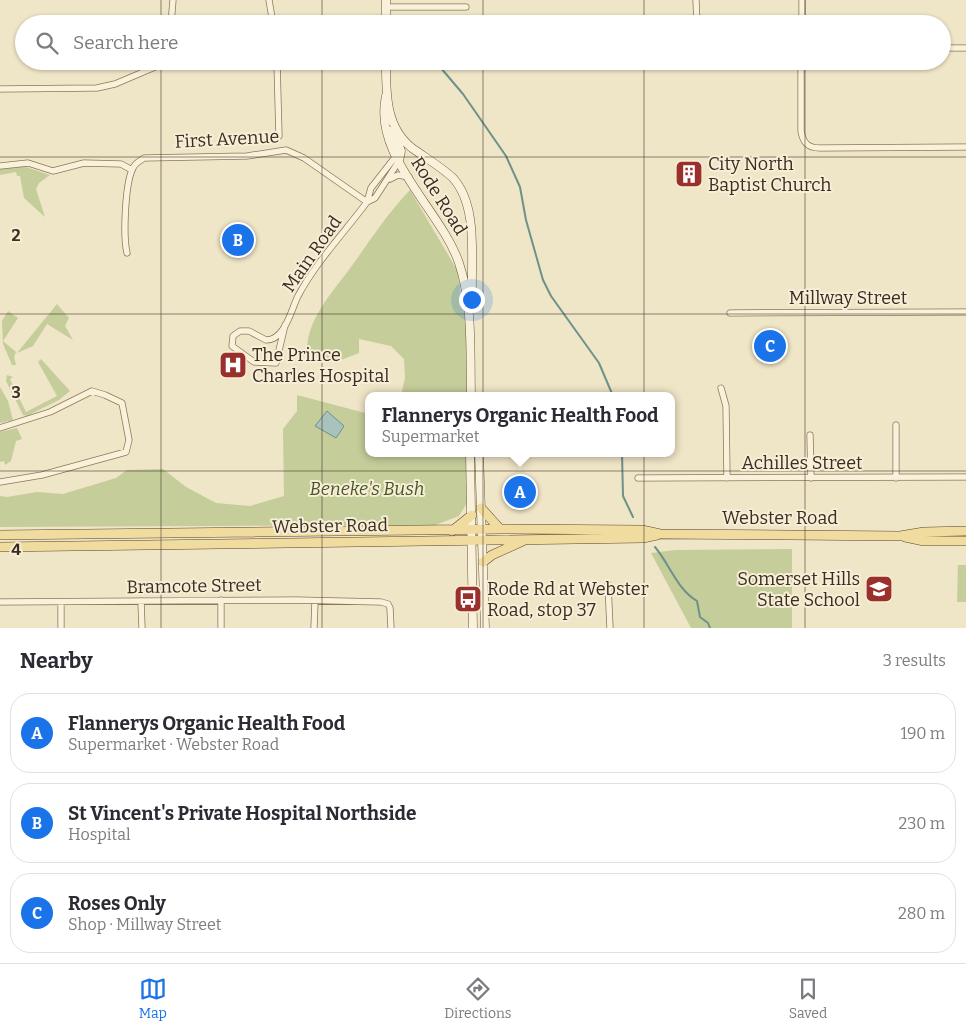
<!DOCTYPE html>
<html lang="en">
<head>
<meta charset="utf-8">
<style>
  body { margin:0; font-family:Bitter,serif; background:#f2f2f3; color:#2b2b33 }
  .you { position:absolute; left:471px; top:299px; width:18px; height:18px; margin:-12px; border:4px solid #fff; border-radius:50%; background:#1a73e8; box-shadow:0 0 0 8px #1a73e833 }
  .badge { display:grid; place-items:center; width:32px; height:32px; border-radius:50%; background:#1a73e8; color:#fff; font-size:16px; font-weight:700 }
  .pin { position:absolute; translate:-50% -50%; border:2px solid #fff; box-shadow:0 1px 5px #0006 }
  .popup { position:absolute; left:365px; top:392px; width:310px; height:65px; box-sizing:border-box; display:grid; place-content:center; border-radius:10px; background:#fff; filter:drop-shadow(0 1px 4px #0005); font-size:16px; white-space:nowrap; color:#7c7c81 }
  .popup b { font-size:19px; color:#2b2b33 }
  .popup::after { content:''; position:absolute; left:50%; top:100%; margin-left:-10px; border:10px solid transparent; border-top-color:#fff }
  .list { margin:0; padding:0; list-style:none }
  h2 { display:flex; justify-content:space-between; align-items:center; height:65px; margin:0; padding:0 20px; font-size:21px }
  h2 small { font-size:16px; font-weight:400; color:#7c7c81 }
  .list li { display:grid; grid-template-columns:32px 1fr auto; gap:15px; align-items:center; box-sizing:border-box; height:80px; margin:0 10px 10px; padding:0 10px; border:1px solid #e1e1e2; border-radius:20px }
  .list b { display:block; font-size:19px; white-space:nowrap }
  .list p { margin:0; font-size:16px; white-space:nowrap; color:#7c7c81 }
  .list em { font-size:16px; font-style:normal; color:#7c7c81 }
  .icon { flex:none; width:28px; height:28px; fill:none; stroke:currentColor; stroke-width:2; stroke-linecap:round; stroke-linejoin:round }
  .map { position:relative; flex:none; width:966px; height:628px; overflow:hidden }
  .search { position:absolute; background:#fff; box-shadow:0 1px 4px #0004; left:15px; right:15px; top:15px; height:55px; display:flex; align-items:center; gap:12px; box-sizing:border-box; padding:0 18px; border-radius:28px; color:#7c7c81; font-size:19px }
  .sheet { height:335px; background:#fff }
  nav { display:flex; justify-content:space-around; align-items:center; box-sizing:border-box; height:70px; border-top:1px solid #e1e1e2; background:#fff; font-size:14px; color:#7c7c81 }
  nav a { display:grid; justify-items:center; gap:2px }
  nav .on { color:#1a73e8 }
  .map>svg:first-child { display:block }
  .green { fill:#c5cd9a }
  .water { fill:#a8c2bc; stroke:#6e918a }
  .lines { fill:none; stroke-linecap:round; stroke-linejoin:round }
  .stream { stroke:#6e918a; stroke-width:2 }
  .minor-casing { stroke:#8b775c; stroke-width:7 }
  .secondary-casing { stroke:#6d583f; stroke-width:9 }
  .primary-casing { stroke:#594530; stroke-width:10 }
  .minor { stroke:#f9f1da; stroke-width:5.5 }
  .secondary { stroke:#f9f1da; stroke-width:8 }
  .primary { stroke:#f1dc9f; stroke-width:9 }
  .grid { fill:none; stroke:#3b2e20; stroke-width:1; stroke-opacity:0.55 }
  .labels { text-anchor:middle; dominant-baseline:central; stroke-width:4; stroke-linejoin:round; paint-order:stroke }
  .street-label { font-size:18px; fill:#3b2e20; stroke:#f6eed7 }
  .poi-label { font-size:18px; fill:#3b2e20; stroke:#f6eed7; text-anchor:start }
  .park-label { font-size:18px; font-style:italic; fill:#495726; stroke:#f6eed7 }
  .grid-label { font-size:16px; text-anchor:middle; font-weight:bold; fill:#3b2e20; stroke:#f6eed7; stroke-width:4; stroke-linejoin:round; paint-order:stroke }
</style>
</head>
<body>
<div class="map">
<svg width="966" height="628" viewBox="0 0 966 628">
  <rect width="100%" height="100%" fill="#efe5c7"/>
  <path class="green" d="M23,166L50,175L39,183L36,189L45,217L24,198L20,176H17L16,172L0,175V169Z
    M410,190L457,270L466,325L467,396H401L405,378L404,359L391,346L359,339V353L341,360L307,354C305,318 337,288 356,260C373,236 389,212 410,190Z
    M57,304L69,318L65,326L73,340L47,324L33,346L17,353Z
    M8,311L18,318L3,341L16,352L14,357L16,365H12L3,344L2,321Z
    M41,359L70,391L59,400L27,416L23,415L6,381L7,375L13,377L10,379L26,412L57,396L38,362Z
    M0,387L8,401L13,420L0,423Z
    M297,395L369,414V453H467V503L459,516L435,525L0,527V496L7,497L37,492L63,494L116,478L127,470L163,469L186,487L216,503L250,506L284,496L283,429L297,411Z
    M17,428L22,439L16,441L11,461L5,465L4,461L0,462V432Z
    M792,549V628H691L651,553L675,550Z
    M958,565H966V602H957Z"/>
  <path class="water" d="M327,411L344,426L336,438L315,426Z"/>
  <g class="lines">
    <path class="stream" d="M435,61L463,94L506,156L520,187L526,220L543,280L551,296L599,363L613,396
      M622,453L623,496L633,517
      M655,547C670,565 677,589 697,601L700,617L708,623L710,628"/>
    <defs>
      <path id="minor" d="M269,0L273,24
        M696,0L697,24
        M802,0V24
        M386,7H466
        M171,24L173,0
        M942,48H966
        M801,61V131C803,143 808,148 820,148L966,147
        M277,63L279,136
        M0,89L97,88L115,84L162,64H386
        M0,166L28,163L53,171L84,163L121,164L132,170
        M390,179L398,175L409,177
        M367,202L375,198L399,161
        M127,253C123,236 125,183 133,168C135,163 140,161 144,158L247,156L286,150L304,158L367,202
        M730,313L966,312
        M285,325L276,363L254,362L232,346L233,336L240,331H249L266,340C285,340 291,310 298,296C316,262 344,233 367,202L371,188L396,156
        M721,388L726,406L727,478
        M896,425V478
        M0,428L50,412L92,391L105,395L122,403L129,440L126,452L42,475L0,482
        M810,435L811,478
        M638,478L966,477
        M608,584L610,628
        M221,600V628
        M141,601L142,628
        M0,602L296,600L381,602L388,604L390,608L391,628
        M61,602V628
        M314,628L315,601"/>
      <path id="secondary" d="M386,0V24
        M386,61C386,92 385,127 412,148C426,158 440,166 453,178C478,206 471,256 472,291L470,303
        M386,96C372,156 441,210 459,263C473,305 470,352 471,396
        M393,130L401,151L399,161
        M470,453L473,628
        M479,453L485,628"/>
      <path id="primary" d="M481,508L500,529
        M452,531L472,515
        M0,535L500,529L642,530L660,534L900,536L924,532L966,531
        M905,537L924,541H966
        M0,547L643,538L657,535
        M483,562L492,555L523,541"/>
    </defs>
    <use href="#minor" class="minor-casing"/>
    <use href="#secondary" class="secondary-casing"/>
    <use href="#primary" class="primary-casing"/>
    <use href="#minor" class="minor"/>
    <use href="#secondary" class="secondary"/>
    <use href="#primary" class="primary"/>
  </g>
  <path class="grid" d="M161,0V24M322,0V24M483,0V24M644,0V24M805,0V24M161,61V628M322,61V628M483,61V628M644,61V628M805,61V628M0,157H966M0,314H966M0,471H966"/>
  <defs>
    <symbol id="building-square" viewBox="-11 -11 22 22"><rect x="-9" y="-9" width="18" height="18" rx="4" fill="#9a302c" stroke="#f6eed7"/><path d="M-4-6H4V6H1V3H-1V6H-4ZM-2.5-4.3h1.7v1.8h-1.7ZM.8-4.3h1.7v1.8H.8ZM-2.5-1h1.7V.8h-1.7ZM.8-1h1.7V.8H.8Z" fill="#fff"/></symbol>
    <symbol id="hospital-square" viewBox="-11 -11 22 22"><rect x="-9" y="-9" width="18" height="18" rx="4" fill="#9a302c" stroke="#f6eed7"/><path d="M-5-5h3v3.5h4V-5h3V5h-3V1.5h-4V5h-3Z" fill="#fff"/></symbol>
    <symbol id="school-square" viewBox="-11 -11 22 22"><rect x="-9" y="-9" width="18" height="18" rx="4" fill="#9a302c" stroke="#f6eed7"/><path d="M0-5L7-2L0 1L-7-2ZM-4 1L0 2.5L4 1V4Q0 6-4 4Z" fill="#fff"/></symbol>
    <symbol id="bus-square" viewBox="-11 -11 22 22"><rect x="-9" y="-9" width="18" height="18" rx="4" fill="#9a302c" stroke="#f6eed7"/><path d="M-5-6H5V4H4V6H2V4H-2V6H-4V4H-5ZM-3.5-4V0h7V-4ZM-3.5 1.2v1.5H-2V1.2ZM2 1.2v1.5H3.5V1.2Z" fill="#fff"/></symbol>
  </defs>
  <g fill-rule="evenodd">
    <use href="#building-square" x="673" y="158" width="32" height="32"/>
    <use href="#hospital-square" x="217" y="349" width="32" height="32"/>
    <use href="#school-square" x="863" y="573" width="32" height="32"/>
    <use href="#bus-square" x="452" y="583" width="32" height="32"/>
  </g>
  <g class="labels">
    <g class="street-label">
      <text transform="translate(227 139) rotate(-3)">First Avenue</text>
      <text transform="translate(439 196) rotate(58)">Rode Road</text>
      <text transform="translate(312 254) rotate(-55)">Main Road</text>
      <text x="848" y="298">Millway Street</text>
      <text x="802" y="463">Achilles Street</text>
      <text x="780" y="518">Webster Road</text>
      <text transform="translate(330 526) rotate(-1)">Webster Road</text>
      <text transform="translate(194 586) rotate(-1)">Bramcote Street</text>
    </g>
    <g class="poi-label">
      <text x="708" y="164">City North<tspan x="708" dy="21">Baptist Church</tspan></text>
      <text x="252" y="355">The Prince<tspan x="252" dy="21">Charles Hospital</tspan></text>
      <text x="860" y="579" text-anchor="end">Somerset Hills<tspan x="860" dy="21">State School</tspan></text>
      <text x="487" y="589">Rode Rd at Webster<tspan x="487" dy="21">Road, stop 37</tspan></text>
    </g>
    <g class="park-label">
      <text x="367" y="489">Beneke's Bush</text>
    </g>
  </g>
  <g class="grid-label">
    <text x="16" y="241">2</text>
    <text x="16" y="398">3</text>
    <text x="16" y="555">4</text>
  </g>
</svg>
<div class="you"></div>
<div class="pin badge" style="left:520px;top:492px">A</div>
<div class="popup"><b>Flannerys Organic Health Food</b>Supermarket</div>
<div class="pin badge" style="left:238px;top:240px">B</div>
<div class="pin badge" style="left:770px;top:346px">C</div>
<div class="search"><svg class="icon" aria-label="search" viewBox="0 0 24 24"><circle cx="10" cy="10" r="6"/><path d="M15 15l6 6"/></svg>Search here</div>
</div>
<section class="sheet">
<h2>Nearby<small>3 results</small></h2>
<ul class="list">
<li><span class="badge">A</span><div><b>Flannerys Organic Health Food</b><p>Supermarket · Webster Road</p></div><em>190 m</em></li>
<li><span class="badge">B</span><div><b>St Vincent's Private Hospital Northside</b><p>Hospital</p></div><em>230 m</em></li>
<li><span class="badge">C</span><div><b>Roses Only</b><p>Shop · Millway Street</p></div><em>280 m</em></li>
</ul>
</section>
<nav>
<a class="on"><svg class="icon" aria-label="map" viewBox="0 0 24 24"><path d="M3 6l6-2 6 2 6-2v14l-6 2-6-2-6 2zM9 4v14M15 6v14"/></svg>Map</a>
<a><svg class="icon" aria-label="directions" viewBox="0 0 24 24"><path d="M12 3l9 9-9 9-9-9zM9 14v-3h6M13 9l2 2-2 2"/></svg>Directions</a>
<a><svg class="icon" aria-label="saved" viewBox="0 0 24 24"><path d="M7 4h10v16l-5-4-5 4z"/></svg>Saved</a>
</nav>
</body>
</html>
